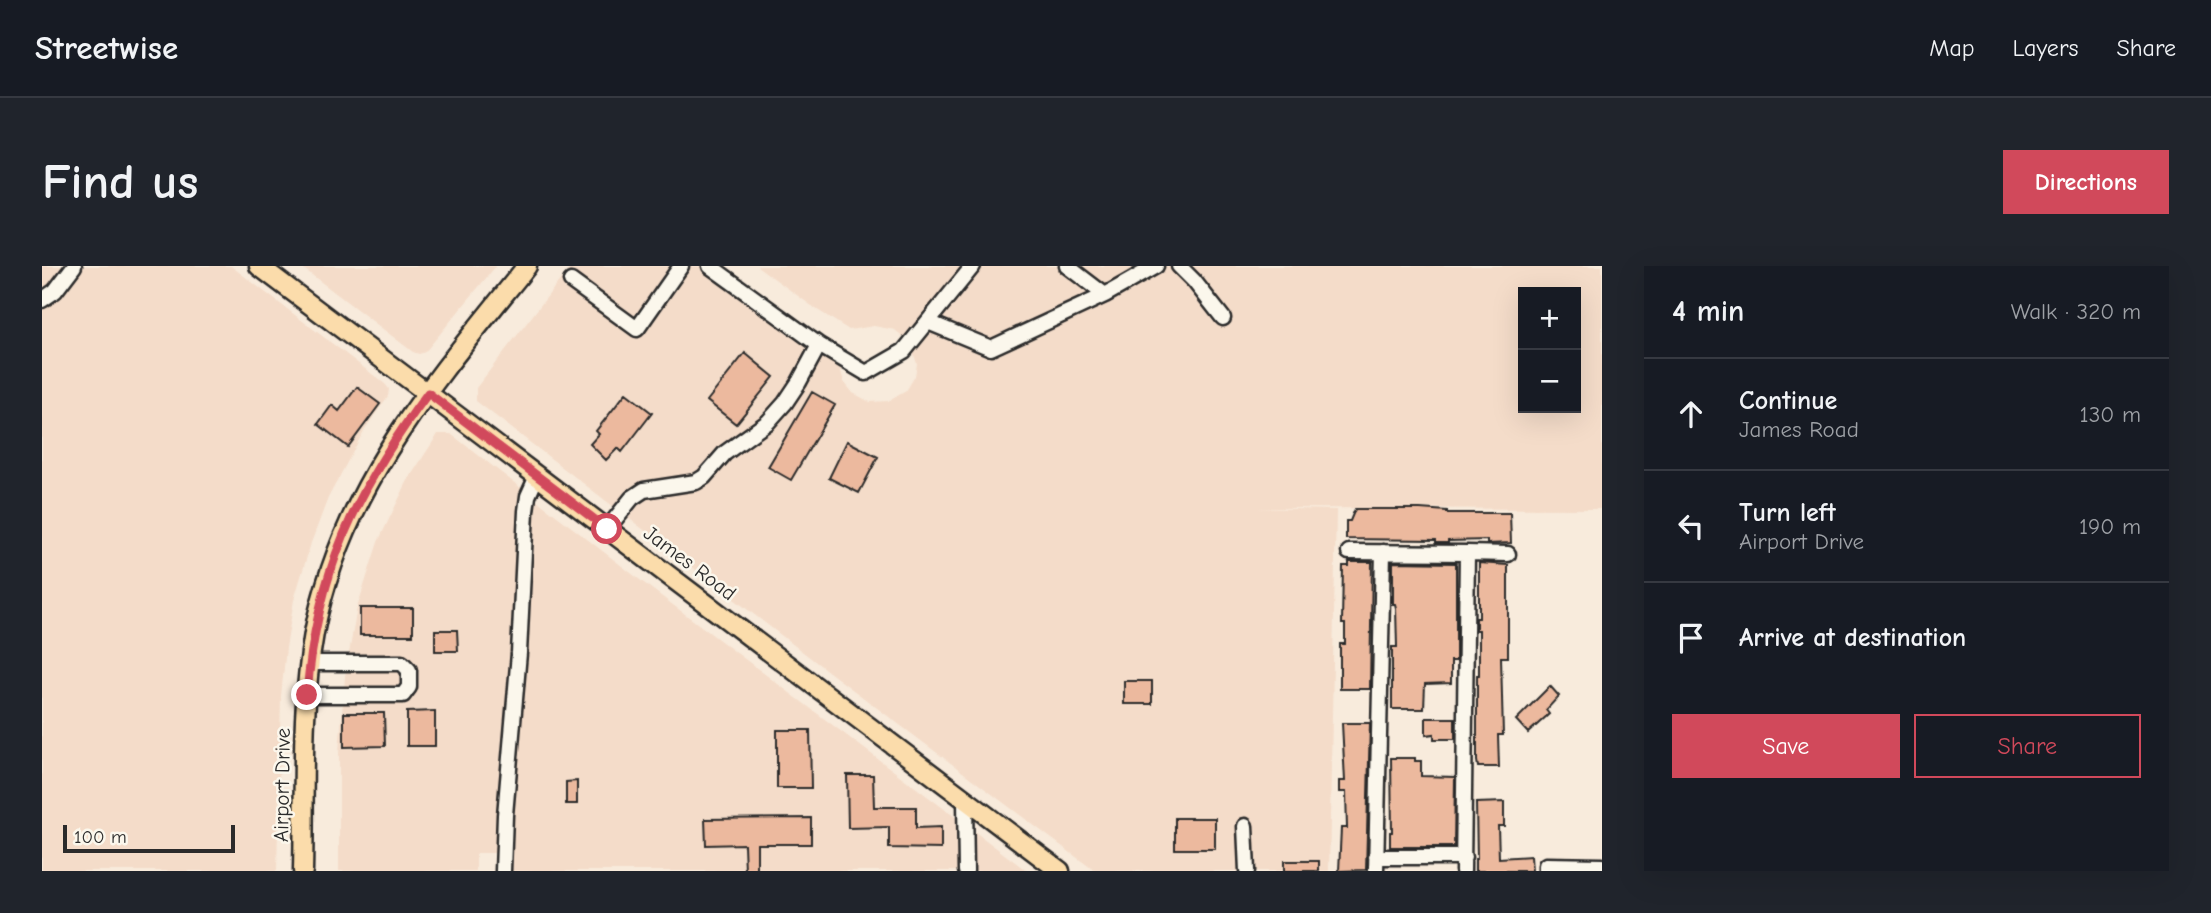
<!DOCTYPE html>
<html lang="en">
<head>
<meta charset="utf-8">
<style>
  body { margin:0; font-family:"Comic Neue",sans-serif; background:#20242c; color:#f1f3f6 }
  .controls { position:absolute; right:21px; top:21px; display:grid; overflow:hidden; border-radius:0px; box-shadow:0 7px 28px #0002 }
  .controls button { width:63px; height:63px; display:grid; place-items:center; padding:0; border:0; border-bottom:2px solid #363941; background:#171b24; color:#f1f3f6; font:35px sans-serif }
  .scale { position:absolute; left:21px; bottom:18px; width:172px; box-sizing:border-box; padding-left:7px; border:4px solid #2b2b2b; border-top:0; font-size:19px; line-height:24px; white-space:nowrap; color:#2b2b2b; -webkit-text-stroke:5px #fbf7ec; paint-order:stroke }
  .stop { position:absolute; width:21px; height:21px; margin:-16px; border:5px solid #d1495b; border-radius:50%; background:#fff }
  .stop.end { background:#d1495b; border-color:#fff; box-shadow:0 2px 7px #0008 }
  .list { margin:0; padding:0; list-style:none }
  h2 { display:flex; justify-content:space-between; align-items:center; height:91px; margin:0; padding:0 28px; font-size:30px }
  h2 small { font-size:23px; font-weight:400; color:#9ea1a6 }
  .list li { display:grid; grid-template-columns:46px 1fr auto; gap:21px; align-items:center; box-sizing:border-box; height:112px; padding:0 28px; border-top:2px solid #363941 }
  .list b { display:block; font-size:26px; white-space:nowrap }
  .list p { margin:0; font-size:23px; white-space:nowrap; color:#9ea1a6 }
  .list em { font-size:23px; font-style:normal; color:#9ea1a6 }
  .actions { display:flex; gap:14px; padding:21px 28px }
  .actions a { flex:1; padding:16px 0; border:2px solid #d1495b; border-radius:0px; text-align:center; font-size:24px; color:#d1495b }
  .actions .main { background:#d1495b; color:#fff }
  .icon { flex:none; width:38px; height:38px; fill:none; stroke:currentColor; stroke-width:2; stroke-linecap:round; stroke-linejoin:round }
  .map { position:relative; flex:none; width:1560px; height:605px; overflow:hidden; border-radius:0px }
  header { display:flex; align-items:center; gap:42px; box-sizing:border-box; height:98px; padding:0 35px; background:#171b24; border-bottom:2px solid #363941 }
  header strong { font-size:33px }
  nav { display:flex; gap:38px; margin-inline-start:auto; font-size:24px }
  .intro { display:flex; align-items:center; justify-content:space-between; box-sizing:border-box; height:168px; padding:0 42px }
  h1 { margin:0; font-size:49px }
  .button { padding:18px 32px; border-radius:0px; background:#d1495b; color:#fff; font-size:24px; font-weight:700 }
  main { display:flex; gap:42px; padding:0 42px }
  aside { flex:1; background:#171b24; border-radius:0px; box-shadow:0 7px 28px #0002 }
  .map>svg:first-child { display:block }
  .built { fill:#f4dcc9; fill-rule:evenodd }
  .building { fill:#ecb99e; stroke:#2b2b2b; stroke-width:2 }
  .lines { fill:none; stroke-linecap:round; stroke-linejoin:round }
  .minor-casing { stroke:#2b2b2b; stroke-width:19 }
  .major-casing { stroke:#2b2b2b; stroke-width:23 }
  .minor { stroke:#fbf7ec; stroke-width:14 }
  .major { stroke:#fbdcab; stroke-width:18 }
  .route { stroke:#d1495b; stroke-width:9 }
  .labels { text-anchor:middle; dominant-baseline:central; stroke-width:5; stroke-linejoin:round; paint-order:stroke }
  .street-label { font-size:21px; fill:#2b2b2b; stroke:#fbf7ec }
</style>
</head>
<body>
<header>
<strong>Streetwise</strong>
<nav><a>Map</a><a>Layers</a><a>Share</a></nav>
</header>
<div class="intro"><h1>Find us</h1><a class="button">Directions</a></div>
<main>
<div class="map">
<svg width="1560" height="605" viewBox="0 0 1560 605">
  <rect width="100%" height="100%" fill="#f8ebdc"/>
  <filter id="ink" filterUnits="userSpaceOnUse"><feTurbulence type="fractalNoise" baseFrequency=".0143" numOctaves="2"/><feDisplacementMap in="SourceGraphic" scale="14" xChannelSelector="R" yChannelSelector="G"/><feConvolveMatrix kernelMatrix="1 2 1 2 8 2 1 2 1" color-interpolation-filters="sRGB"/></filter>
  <g filter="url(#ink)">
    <path class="built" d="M0,0H189L343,118L347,123L346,130L323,163L286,232L269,277L252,334L244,382L239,430L235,605H0Z
      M258,0H454L383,86L377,88L371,86Z
      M529,0H665L796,95L802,116L811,127L828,136L847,135L864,125L873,110L875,98L868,76L853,64L832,60L807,64L774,43L715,0H1560V243L1215,242L1294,244L1287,605H1053L787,406L434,135V122ZM1481,26H1534V142H1481Z
      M396,168H409L611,324L985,605H468L471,587H434V605H297V487L303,410L315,342L336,276L366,214Z"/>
    <path class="building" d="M703,87L732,111L694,158L665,135Z
      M315,121L338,138L306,181L276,158L290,139L297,145Z
      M770,126L793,139L749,214L726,201Z
      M584,127L610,147L580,186L576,182L564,194L548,178L557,168L554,165Z
      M805,175L836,191L817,227L787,212Z
      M1313,243H1378L1405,245V247H1468L1469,277L1445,278V274L1406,275V277H1394V274L1304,273V255H1308Z
      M1307,296H1330L1328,423H1298V378H1303V358H1300L1301,300H1307Z
      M1351,296L1414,297V395H1409V417L1383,418L1382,443H1350V381H1355L1354,342L1353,338H1351Z
      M1437,297L1466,299V391H1459L1461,469H1456L1457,501H1436L1435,495V409H1437V364H1434V352H1437Z
      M318,342H371V369H318Z
      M393,364H415L416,385H393Z
      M1082,415H1110V438H1082Z
      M1508,420L1517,430L1504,444L1507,448L1486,467L1474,454Z
      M393,445V480H365V446Z
      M302,447H342L343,480L302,481Z
      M1384,452H1413V473H1392V468L1384,469Z
      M1300,457H1328L1324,604L1297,605L1299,562H1305L1304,526H1297V515H1303Z
      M735,464H768L769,522H735Z
      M1349,492H1373V495H1379V510L1413,511L1412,581H1348V566H1350Z
      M805,509H831L832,541H874V562L899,561V583L847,582V561L806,562Z
      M535,515V538H524V516Z
      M1462,536V560H1456L1457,592L1489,590L1490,605H1433V593H1435L1434,537Z
      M769,552V578H715V605H703L702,578L664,579L663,553Z
      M1133,552H1173V583H1133Z
      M1242,595H1277V605H1242Z"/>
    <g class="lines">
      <defs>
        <path id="minor" d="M668,0L777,79L824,107L862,85L931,0
          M1025,0L1063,29L1114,0
          M1137,0L1152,15L1181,52
          M529,15L595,63L639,0
          M0,34L13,25L32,0
          M886,56L949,82L1063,29
          M565,263L590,232L602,224L654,216L662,211L683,187L726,156L743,137L757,116L777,79
          M1307,286L1425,287L1421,605
          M1425,287L1466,288
          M265,429H361L367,421V404L360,397H268
          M923,533L924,605
          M1203,560L1205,605
          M1334,591H1422
          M461,605L463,549L477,387L484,245L486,230L495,210
          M1334,605L1341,286
          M1504,605V599L1560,600"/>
        <path id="major" d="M217,0L1018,605
          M261,605C263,526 258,445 272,367C300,219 394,113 485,0"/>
      </defs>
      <use href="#minor" class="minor-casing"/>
      <use href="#major" class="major-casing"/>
      <use href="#minor" class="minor"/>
      <use href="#major" class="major"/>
    </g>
  </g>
  <g class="lines" filter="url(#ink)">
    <path class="route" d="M265,429C274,307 314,224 386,127L565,263"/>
  </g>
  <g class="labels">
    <g class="street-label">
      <text transform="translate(648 297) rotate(37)">James Road</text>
      <text transform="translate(240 519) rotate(-89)">Airport Drive</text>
    </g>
  </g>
</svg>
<div class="controls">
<button>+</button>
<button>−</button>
</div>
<div class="scale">100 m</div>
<div class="stop" style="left:565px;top:263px"></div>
<div class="stop end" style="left:265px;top:429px"></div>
</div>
<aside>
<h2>4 min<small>Walk · 320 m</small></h2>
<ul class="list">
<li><svg class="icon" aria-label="ahead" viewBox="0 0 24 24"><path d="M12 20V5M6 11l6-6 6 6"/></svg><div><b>Continue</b><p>James Road</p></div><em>130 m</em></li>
<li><svg class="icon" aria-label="left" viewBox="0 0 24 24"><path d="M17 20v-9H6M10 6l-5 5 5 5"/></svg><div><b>Turn left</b><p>Airport Drive</p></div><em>190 m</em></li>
<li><svg class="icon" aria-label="arrive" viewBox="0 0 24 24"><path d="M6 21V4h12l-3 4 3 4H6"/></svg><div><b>Arrive at destination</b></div></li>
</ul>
<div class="actions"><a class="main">Save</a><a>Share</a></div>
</aside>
</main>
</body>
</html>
